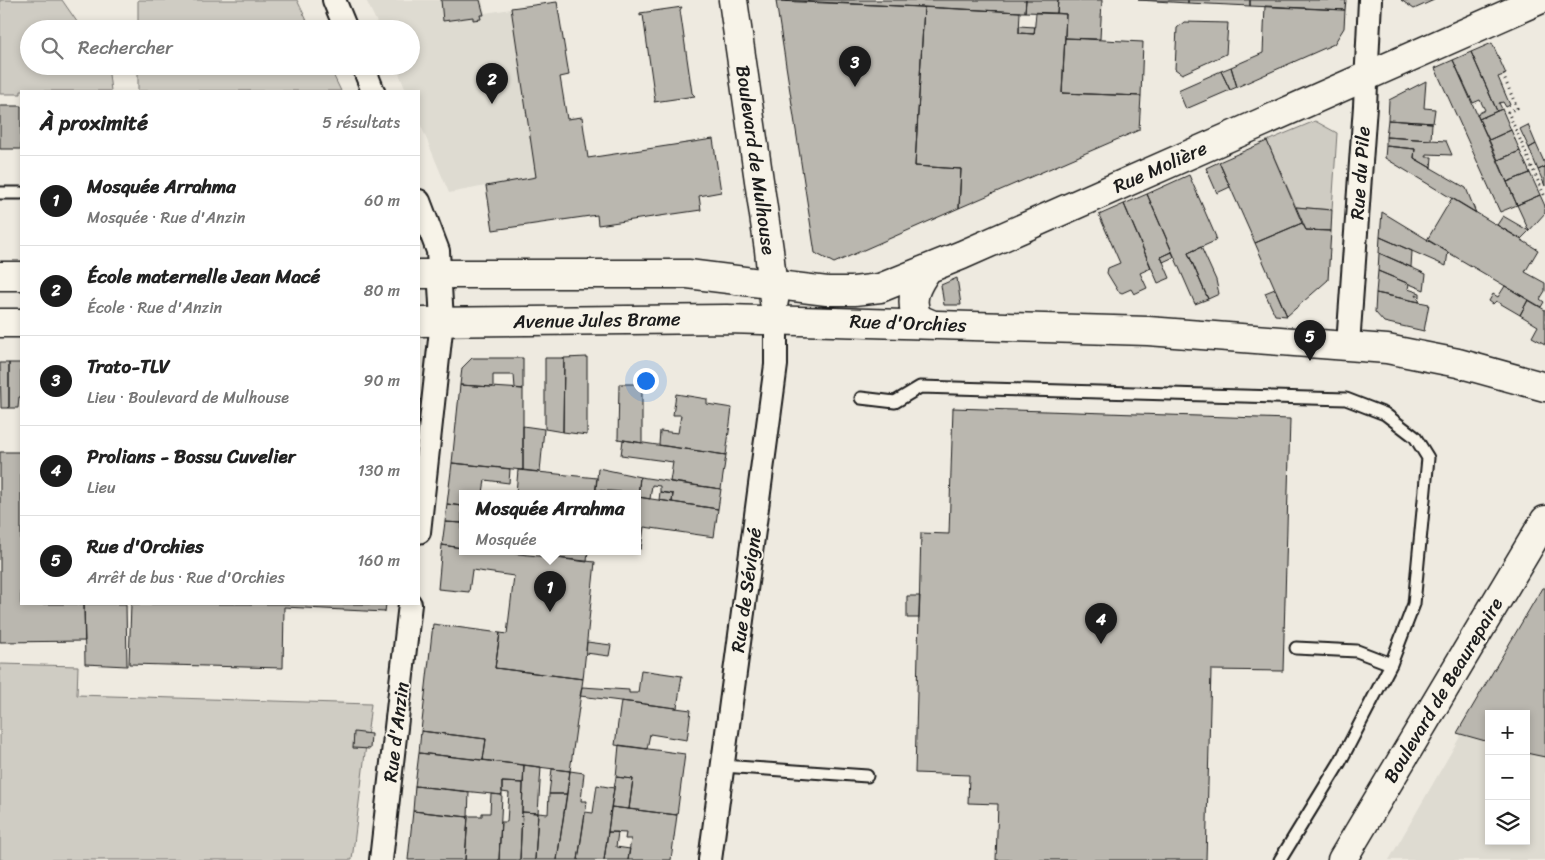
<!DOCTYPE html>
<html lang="fr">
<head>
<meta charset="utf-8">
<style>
  body { margin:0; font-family:Sriracha,sans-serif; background:#f6f6f6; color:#222 }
  .controls { position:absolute; right:15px; bottom:15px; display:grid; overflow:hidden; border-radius:0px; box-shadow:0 2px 8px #0003 }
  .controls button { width:45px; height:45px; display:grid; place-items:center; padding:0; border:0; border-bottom:1px solid #e0e0e0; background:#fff; color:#222; font:25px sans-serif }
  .you { position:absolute; left:645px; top:380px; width:18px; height:18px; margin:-12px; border:4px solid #fff; border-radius:50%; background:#1a73e8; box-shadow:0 0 0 8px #1a73e833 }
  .badge { display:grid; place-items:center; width:32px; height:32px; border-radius:50%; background:#1c1c1c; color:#fff; font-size:16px; font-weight:700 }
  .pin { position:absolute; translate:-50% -41px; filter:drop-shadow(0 1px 2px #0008) }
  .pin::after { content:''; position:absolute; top:26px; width:18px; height:15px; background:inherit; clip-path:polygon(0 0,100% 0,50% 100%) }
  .popup { position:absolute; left:459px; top:490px; width:182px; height:65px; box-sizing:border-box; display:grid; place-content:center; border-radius:0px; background:#fff; filter:drop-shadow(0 1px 4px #0005); font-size:16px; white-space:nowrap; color:#767676 }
  .popup b { font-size:19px; color:#222 }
  .popup::after { content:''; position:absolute; left:50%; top:100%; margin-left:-10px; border:10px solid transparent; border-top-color:#fff }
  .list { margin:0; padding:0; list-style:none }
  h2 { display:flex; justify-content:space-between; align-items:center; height:65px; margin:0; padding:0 20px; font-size:21px }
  h2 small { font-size:16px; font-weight:400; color:#767676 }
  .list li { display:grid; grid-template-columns:32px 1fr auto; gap:15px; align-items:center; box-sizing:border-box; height:90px; padding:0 20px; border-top:1px solid #e0e0e0 }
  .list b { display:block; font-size:19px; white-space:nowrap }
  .list p { margin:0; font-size:16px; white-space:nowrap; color:#767676 }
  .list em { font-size:16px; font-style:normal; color:#767676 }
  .icon { flex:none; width:28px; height:28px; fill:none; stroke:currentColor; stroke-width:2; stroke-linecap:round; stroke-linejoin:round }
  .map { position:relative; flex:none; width:1545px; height:860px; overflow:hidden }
  .search { position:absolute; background:#fff; box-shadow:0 2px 8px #0003; left:20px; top:20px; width:400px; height:55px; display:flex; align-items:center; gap:12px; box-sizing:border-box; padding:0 18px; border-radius:28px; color:#767676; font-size:19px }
  .panel { position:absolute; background:#fff; box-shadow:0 2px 8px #0003; left:20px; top:90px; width:400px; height:515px; border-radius:0px }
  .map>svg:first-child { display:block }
  .built { fill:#dedbd1; fill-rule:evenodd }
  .green { fill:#cfccc3; stroke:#767470 }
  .building { fill:#bab7af; stroke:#1c1c1c }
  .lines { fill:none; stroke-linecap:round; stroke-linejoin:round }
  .lane-casing { stroke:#1c1c1c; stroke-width:15 }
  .street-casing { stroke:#1c1c1c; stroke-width:26 }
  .secondary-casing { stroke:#1c1c1c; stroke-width:31 }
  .path { stroke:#1c1c1c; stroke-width:3; stroke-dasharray:1 4; stroke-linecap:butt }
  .lane { stroke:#f7f3e8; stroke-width:11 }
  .street { stroke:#f7f3e8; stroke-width:22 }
  .secondary { stroke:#f7f3e8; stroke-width:28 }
  .labels { text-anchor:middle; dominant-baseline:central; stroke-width:4; stroke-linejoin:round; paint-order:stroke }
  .street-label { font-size:19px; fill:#1c1c1c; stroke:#f7f3e8 }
</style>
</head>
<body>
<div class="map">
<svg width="1545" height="860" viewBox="0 0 1545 860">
  <rect width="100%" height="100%" fill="#eeeae0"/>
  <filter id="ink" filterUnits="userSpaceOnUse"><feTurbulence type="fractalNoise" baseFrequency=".02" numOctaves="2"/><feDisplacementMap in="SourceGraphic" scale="10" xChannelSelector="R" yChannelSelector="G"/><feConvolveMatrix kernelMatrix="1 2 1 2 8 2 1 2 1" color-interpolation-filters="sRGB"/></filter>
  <g filter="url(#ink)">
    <path class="built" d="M366,0H482L485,13L557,2L569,75L560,77L567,118L581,117L588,158L713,139L721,192L699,196L701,210L598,225L596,215L493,230L486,186L449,193L419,121V91H406L396,66H411V29H380Z
      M1545,583V860H1389L1461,735L1457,733ZM1489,714H1526V841H1489Z"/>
    <path class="green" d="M0,0H62L82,29H29V66H108L111,91H21V94H0Z
      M138,0H297L311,29H138Z
      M138,66H329L341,91H138Z
      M1315,121L1337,133L1332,210L1296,207L1267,141Z
      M0,664L78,666L77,695L371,704L352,860H0Z"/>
    <path class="building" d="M441,0H480L484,15H480L481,19L473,20V17L443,21Z
      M1026,0H1058L1057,13L1025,12Z
      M1026,0L1025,12H1020L776,0Z
      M1058,0H1102L1100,39L1065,38L1066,14L1057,13Z
      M1138,0H1188V3Z
      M1188,0H1250V6L1188,3Z
      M1250,0H1346L1345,10L1250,6Z
      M1401,0H1434L1414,9Z
      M776,1L924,7L915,166L961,169L959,208L834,263L815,253Z
      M557,2L569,75L560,77L567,119L582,117L588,158L713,139L721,192L699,196L701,210L598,225L597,215L493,230L486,186L536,177L511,8Z
      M1265,6L1345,10L1344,28L1334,44L1237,87L1231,67L1263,53Z
      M682,7L680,10L692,93L695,96L654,102L655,100L643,15L640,16V13Z
      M924,7L1020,12L1019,33L1034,34L1036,13L1066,14L1062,93L1141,96L1139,130L959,208L961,169L915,166Z
      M1184,22L1228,23L1226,54L1182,74L1175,69L1177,28Z
      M1019,26L1035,27L1034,34L1019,33Z
      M1065,38L1143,42L1141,96L1062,93Z
      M1492,43L1506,74L1498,77L1510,105L1506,107L1503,102L1499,103L1502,109L1497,111L1471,52Z
      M1471,52L1497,111L1479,119L1477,114L1485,110L1480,100L1473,103L1453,60Z
      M1453,60L1517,205L1500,212L1435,68Z
      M1231,67L1237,87L1230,90L1221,71Z
      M1221,71L1230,90L1186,109L1178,90Z
      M1426,81L1424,108L1435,109L1433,123L1388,120L1389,100Z
      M0,106H21V149H0Z
      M1502,109L1511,130L1489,140L1479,119Z
      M1388,120L1432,123L1431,140L1386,137Z
      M1528,125L1536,144L1529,148L1520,129Z
      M1511,130L1520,151L1498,160L1489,140Z
      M1386,137L1446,141L1452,155L1427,154L1426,157H1432L1431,168L1414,158L1415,149L1386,146Z
      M1267,141L1302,223L1255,243L1219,162Z
      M1536,144L1545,164V167L1538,170L1529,148Z
      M1386,146L1415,149L1414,158L1466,188L1476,213L1385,158Z
      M1520,151L1530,173L1507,182L1498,160Z
      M1219,162L1230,187L1217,193L1206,168Z
      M1545,167V186L1538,170Z
      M1530,173L1540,195L1517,205L1507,182Z
      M1189,175L1216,237L1215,241L1188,253L1208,299L1195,304L1147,194Z
      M1147,194L1172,252L1161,257L1170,278L1158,283L1124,204Z
      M1540,195L1545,206V213L1529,231L1517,205Z
      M1452,198L1538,250L1525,272L1545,283V291L1540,299L1544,302L1541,307L1427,240Z
      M1124,204L1151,268L1140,273L1147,288L1134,294L1131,289L1122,293L1118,291L1107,273L1108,268L1120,263L1099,215Z
      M1296,207L1332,210L1331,231L1306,230Z
      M1382,212L1448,252L1446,266L1380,237Z
      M1503,216L1529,231L1521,239L1497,225Z
      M1302,223L1306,230L1331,231L1328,280L1287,316L1255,243Z
      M1380,237L1412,251L1411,267L1379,253Z
      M1201,247L1216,280L1219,294L1208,299L1188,253Z
      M1172,252L1174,257L1163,262L1161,257Z
      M1379,253L1426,274L1424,290L1378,271Z
      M1378,271L1409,284L1408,289L1420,293V297L1416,295L1420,302L1376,293Z
      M957,278L961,305H944L941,285Z
      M1505,286L1528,300L1520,315L1496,301L1493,304L1489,301L1493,294L1498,297Z
      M1275,289L1287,316L1275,315L1265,293Z
      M1376,293L1429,304L1424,331L1384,322L1375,312Z
      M1528,300L1545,310V344L1532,337L1538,326L1520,315Z
      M587,357V435L563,432L564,358Z
      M472,358H523V389L515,388L514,375H493V387L460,385L462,368Z
      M545,358H564L563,432L545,429Z
      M0,363H9V408H1Z
      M9,363H21V397H19L18,408H9Z
      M619,384H642V443L618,439Z
      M460,385L523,389V470L452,463Z
      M676,394L707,399V404L732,408L726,455L659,445L660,431L678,433L681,415H673Z
      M953,408L1290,419L1283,671L1211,670L1206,860H996L998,804L968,803L969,775L915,773L921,533L949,534Z
      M523,426L544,429L540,472L523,470Z
      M623,440L726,455L721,489L670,482L673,462L621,455Z
      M0,452H21V604H84L85,641L0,642Z
      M452,463L510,469L509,483L485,480L483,493H462V506L447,504Z
      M598,468L640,477L638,497V493L596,490Z
      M518,470L597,478L595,493H516Z
      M640,477L721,489L718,509L672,502L673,494L660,492V486L652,485L650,499L638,497Z
      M660,492L673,494L672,502L659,500Z
      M638,497L718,509L714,537L644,527L641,549L638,548Z
      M447,504L462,506V523L445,522Z
      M445,522L462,523V548L442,545Z
      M442,545L462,548V551H490L595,562L583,679L495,668L500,633L507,634L514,576L472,570L469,592L438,589Z
      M550,551H588L587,562L549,557Z
      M1542,588H1545V757L1526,753V714H1489V742L1457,733Z
      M907,596H920L919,618H907Z
      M84,604H126L127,666L85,664Z
      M131,604H386L385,612L284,607L283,668L129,664Z
      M433,624L500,633L495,668L583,679L570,771L483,760L486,739L421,731Z
      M587,642L611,645L609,656L586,653Z
      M641,670L682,676L677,708L580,696L582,687L629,690V693H638Z
      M621,701L691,710L687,740L650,734L647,749L615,745Z
      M421,731L486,739L483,760L419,753Z
      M354,732L371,734L370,749L353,748Z
      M619,745L685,754L677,815L629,809L633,779L616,777Z
      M419,753L524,765L523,783L502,782V795L415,786Z
      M524,765L541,767L538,813L522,812Z
      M552,769L570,771L567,794H549Z
      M570,771L584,773L581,801H587L578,860H557Z
      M616,777L633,779L629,809L611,807Z
      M502,782L523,783L520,860H499L501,822H507L509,793L502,792Z
      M597,785L614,788L604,860H578L585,812L593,813Z
      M415,786L469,792L468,817L413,811Z
      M491,794L502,795L499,860H465L468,816H482V813H490Z
      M549,794H567L557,860H535L538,813L548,814Z
      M611,807L677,815L671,860H628L631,839H625L626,833L608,832Z
      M413,811L468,817L465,860H408Z
      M522,812L538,813L535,860H520Z
      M608,832H618L616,847L630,849L628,860H604Z"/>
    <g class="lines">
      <defs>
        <path id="lane" d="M0,193H21
          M861,398L895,402L920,387L1346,399L1385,414L1415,437L1428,458L1414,604L1391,664L1340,762L1280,860
          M1296,648L1357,651L1391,664
          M722,766L867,776"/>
        <path id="street" d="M334,0L346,29
          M363,66L373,91
          M419,201L438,251L442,321L419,532
          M1348,345L1365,106L1370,0
          M381,860L410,604
          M710,860L776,365V320"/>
        <path id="secondary" d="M733,0L769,250L774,301
          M928,269C917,284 907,301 919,319L931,324
          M419,274H688L827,291H854L880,288L962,255L1539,0
          M0,276H21
          M419,322L727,319L1148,331L1387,349L1458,363L1545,387
          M0,323H21
          M1342,860L1545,520"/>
      </defs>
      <use href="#lane" class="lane-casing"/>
      <use href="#street" class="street-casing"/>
      <use href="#secondary" class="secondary-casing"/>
      <path class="path" d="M1503,75L1517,108L1508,112L1545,197"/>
      <use href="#lane" class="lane"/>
      <use href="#street" class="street"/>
      <use href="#secondary" class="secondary"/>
    </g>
  </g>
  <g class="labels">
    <g class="street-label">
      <text transform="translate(756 160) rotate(82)">Boulevard de Mulhouse</text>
      <text transform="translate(1160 167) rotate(-24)">Rue Molière</text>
      <text transform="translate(1360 173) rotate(-86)">Rue du Pile</text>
      <text transform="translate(597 320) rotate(-1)">Avenue Jules Brame</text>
      <text transform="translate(908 323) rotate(2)">Rue d'Orchies</text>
      <text transform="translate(746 590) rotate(-82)">Rue de Sévigné</text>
      <text transform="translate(1443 690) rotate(-59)">Boulevard de Beaurepaire</text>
      <text transform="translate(396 732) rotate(-83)">Rue d'Anzin</text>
    </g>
  </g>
</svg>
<div class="controls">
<button>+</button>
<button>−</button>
<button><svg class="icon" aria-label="layers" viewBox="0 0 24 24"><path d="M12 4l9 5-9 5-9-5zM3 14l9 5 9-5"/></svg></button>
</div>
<div class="you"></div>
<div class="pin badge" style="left:550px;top:612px">1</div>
<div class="popup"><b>Mosquée Arrahma</b>Mosquée</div>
<div class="pin badge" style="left:492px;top:104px">2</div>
<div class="pin badge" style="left:855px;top:87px">3</div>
<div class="pin badge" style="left:1101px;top:644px">4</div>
<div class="pin badge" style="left:1310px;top:361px">5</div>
<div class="search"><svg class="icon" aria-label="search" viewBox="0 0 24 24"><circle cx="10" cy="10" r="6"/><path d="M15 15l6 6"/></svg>Rechercher</div>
<section class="panel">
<h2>À proximité<small>5 résultats</small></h2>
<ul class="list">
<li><span class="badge">1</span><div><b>Mosquée Arrahma</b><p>Mosquée · Rue d'Anzin</p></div><em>60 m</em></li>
<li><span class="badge">2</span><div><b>École maternelle Jean Macé</b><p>École · Rue d'Anzin</p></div><em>80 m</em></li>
<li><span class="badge">3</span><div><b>Trato-TLV</b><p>Lieu · Boulevard de Mulhouse</p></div><em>90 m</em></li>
<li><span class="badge">4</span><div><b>Prolians - Bossu Cuvelier</b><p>Lieu</p></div><em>130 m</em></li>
<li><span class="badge">5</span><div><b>Rue d'Orchies</b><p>Arrêt de bus · Rue d'Orchies</p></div><em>160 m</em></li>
</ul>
</section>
</div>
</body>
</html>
